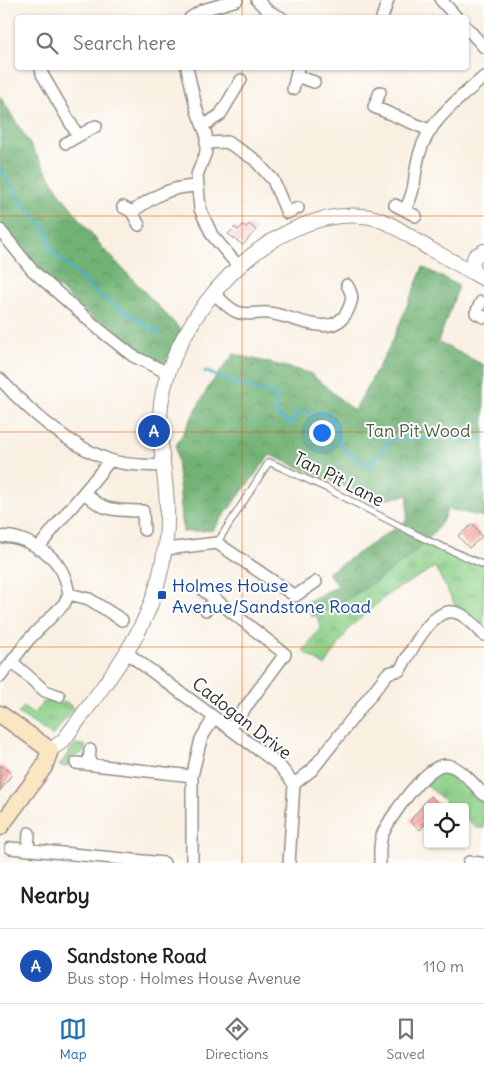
<!DOCTYPE html>
<html lang="en">
<head>
<meta charset="utf-8">
<style>
  body { margin:0; font-family:Delius,sans-serif; background:#f6f6f6; color:#202124 }
  .controls { position:absolute; right:15px; bottom:15px; display:grid; overflow:hidden; border-radius:5px; box-shadow:0 1px 4px #0004 }
  .controls button { width:45px; height:45px; display:grid; place-items:center; padding:0; border:0; border-bottom:1px solid #e0e0e0; background:#fff; color:#202124; font:25px sans-serif }
  .you { position:absolute; left:321px; top:432px; width:18px; height:18px; margin:-12px; border:4px solid #fff; border-radius:50%; background:#1a73e8; box-shadow:0 0 0 8px #1a73e833 }
  .badge { display:grid; place-items:center; width:32px; height:32px; border-radius:50%; background:#1f6fb2; color:#fff; font-size:16px; font-weight:700 }
  .pin { position:absolute; translate:-50% -50%; border:2px solid #fff; box-shadow:0 1px 5px #0006 }
  .list { margin:0; padding:0; list-style:none }
  h2 { display:flex; justify-content:space-between; align-items:center; height:65px; margin:0; padding:0 20px; font-size:21px }
  h2 small { font-size:16px; font-weight:400; color:#757577 }
  .list li { display:grid; grid-template-columns:32px 1fr auto; gap:15px; align-items:center; box-sizing:border-box; height:75px; padding:0 20px; border-top:1px solid #e0e0e0 }
  .list b { display:block; font-size:19px; white-space:nowrap }
  .list p { margin:0; font-size:16px; white-space:nowrap; color:#757577 }
  .list em { font-size:16px; font-style:normal; color:#757577 }
  .icon { flex:none; width:28px; height:28px; fill:none; stroke:currentColor; stroke-width:2; stroke-linecap:round; stroke-linejoin:round }
  .map { position:relative; flex:none; width:484px; height:863px; overflow:hidden }
  .search { position:absolute; background:#fff; box-shadow:0 1px 4px #0004; left:15px; right:15px; top:15px; height:55px; display:flex; align-items:center; gap:12px; box-sizing:border-box; padding:0 18px; border-radius:5px; color:#757577; font-size:19px }
  .sheet { height:140px; background:#fff }
  nav { display:flex; justify-content:space-around; align-items:center; box-sizing:border-box; height:70px; border-top:1px solid #e0e0e0; background:#fff; font-size:14px; color:#757577 }
  nav a { display:grid; justify-items:center; gap:2px }
  nav .on { color:#1f6fb2 }
  .map>svg:first-child { display:block }
  .grass { fill:url(#grass-tufts); stroke:#5c7e5a }
  .forest { fill:url(#forest-crowns); stroke:#4e6e50 }
  .lines { fill:none; stroke-linecap:round; stroke-linejoin:round }
  .stream { stroke:#4ab0c9; stroke-width:3 }
  .building { fill:url(#building-hatch) }
  .service-casing { stroke:#928e86; stroke-width:8 }
  .minor-casing { stroke:#928e86; stroke-width:14 }
  .tertiary-casing { stroke:#928e86; stroke-width:16 }
  .secondary-casing { stroke:#928e86; stroke-width:19 }
  .service { stroke:#fff; stroke-width:5.5 }
  .minor { stroke:#fff; stroke-width:11 }
  .tertiary { stroke:#fff; stroke-width:14 }
  .secondary { stroke:#fbe6c4; stroke-width:16 }
  .grid { fill:none; stroke:#e8590c; stroke-width:1; stroke-opacity:0.55 }
  .transit-dot { fill:#1a4fb4; stroke:#fff; stroke-width:2 }
  .labels { text-anchor:middle; dominant-baseline:central; stroke-width:4; stroke-linejoin:round; paint-order:stroke }
  .park-label { font-size:18px; fill:#485d47; stroke:#fff }
  .street-label { font-size:18px; fill:#2b2b2b; stroke:#fff }
  .transit-label { font-size:18px; fill:#164399; stroke:#fff; text-anchor:start }
</style>
</head>
<body>
<div class="map">
<svg width="484" height="863" viewBox="0 0 484 863">
  <defs>
    <pattern id="grass-tufts" width="24" height="20" patternUnits="userSpaceOnUse" patternTransform="scale(1.25)"><rect width="24" height="20" fill="#8dd089"/><path d="M3 7l-1-3M5 7V3M7 7l1-3M15 17l-1-3M17 17v-4M19 17l1-3" fill="none" stroke="#73a970"/></pattern>
    <pattern id="forest-crowns" width="20" height="18" patternUnits="userSpaceOnUse" patternTransform="scale(1.25)"><rect width="20" height="18" fill="#72b275"/><path d="M2 6a3 3 0 1 1 6 0M12 15a3 3 0 1 1 6 0" fill="none" stroke="#5e9160"/></pattern>
    <pattern id="building-hatch" width="6" height="6" patternUnits="userSpaceOnUse" patternTransform="scale(1.25)"><rect width="6" height="6" fill="#faa6a2"/><path d="M-1 1l2-2M0 6l6-6M5 7l2-2" fill="none" stroke="#d68f8c"/></pattern>
  </defs>
  <rect width="100%" height="100%" fill="#fff"/>
  <filter id="ink" filterUnits="userSpaceOnUse"><feTurbulence type="fractalNoise" baseFrequency=".02" numOctaves="2"/><feDisplacementMap in="SourceGraphic" scale="10" xChannelSelector="R" yChannelSelector="G"/><feConvolveMatrix kernelMatrix="1 2 1 2 8 2 1 2 1" color-interpolation-filters="sRGB"/></filter>
  <filter id="wash" filterUnits="userSpaceOnUse"><feTurbulence type="fractalNoise" baseFrequency=".0096" numOctaves="4" result="noise"/><feDisplacementMap in="SourceGraphic" scale="20" xChannelSelector="R" yChannelSelector="G"/><feGaussianBlur stdDeviation="1.12" result="paint"/><feColorMatrix in="noise" values="0 0 0 0 0 0 0 0 0 0 0 0 0 0 0 0 0 1.4 0 .05"/><feComposite in="paint" operator="in"/></filter>
  <g filter="url(#wash)">
    <rect width="100%" height="100%" fill="#f9f0e2"/>
    <path class="grass" d="M427,540L484,565V629L457,609L435,567L390,593L350,627L325,666L303,651L321,627L313,609Z
      M51,701L60,704L66,702L74,708L53,735H51L18,713L24,707L35,714L42,703Z
      M75,744L86,746L84,752L71,758V764L65,767L59,766Z
      M445,765L484,795V828H477L465,818V807H452L422,781Z"/>
    <path class="forest" d="M0,96L62,196L102,247L180,329L183,339L163,364C123,351 19,258 0,220Z
      M423,267L459,286L438,342L484,365V517L448,509C445,515 443,521 439,526C415,559 349,601 312,617L304,603L338,586L328,573L407,520L408,495L378,501L270,455L213,530L183,532L176,446L209,386L234,354L310,373L354,411L392,342Z"/>
    <g class="lines">
      <path class="stream" d="M0,168L26,208L47,230L51,250L98,294L160,334
        M205,371L236,384L276,395V414L292,424L296,412L329,413L343,449L369,466L392,438L484,439"/>
    </g>
    <g id="blocks">
      <path class="building" d="M249,224L256,230L243,245L228,234L235,227L238,230L243,225L246,228Z
        M473,524L482,537L469,548L458,536Z
        M0,765L12,774L0,791Z
        M430,796L442,807H428V820L420,830L410,821Z"/>
    </g>
  </g>
  <g filter="url(#ink)">
    <use href="#blocks" fill-opacity="0" stroke="#928e86" stroke-width="1"/>
    <g class="lines">
      <defs>
        <path id="service" d="M217,543L269,462L326,488L427,540L484,565"/>
        <path id="minor" d="M257,0L268,11L282,18
          M441,0L457,18
          M190,18L203,10L237,0
          M382,18L388,0
          M466,27L484,47
          M41,68L42,74L78,136
          M187,68L197,111L206,134V152L197,175L200,209L212,235L239,267
          M296,76L314,82
          M293,89L298,68
          M380,92L374,107L429,130
          M203,126L220,115L241,80
          M66,143L96,126
          M206,143L227,142L254,159L273,180L287,213L298,208
          M395,205L416,216
          M123,207L132,212L139,225
          M405,210C417,188 413,176 419,155C428,121 459,99 484,77
          M132,212C154,196 169,187 197,186
          M0,230L32,270L100,330L133,356L168,373
          M214,293C221,300 228,308 237,312C247,316 258,312 268,313C293,315 333,342 348,310C353,299 353,295 347,285
          M481,302L476,313L484,317
          M0,379C30,412 67,445 110,460C127,466 146,465 163,466
          M86,494C105,513 117,510 143,511L144,530
          M0,537C18,534 48,550 58,565C65,574 67,584 69,594L64,604L29,639L0,677
          M38,549C60,518 87,491 110,460
          M166,549L217,543L295,596L316,582
          M204,591L215,599L206,610
          M69,594L89,599L122,620
          M215,599L285,654L231,727
          M127,653L279,765L294,784L289,863
          M12,662L45,691L59,696
          M76,763L192,776
          M89,764L90,750
          M294,784L312,770L388,673L400,670C410,653 431,609 453,612C465,613 476,627 484,635
          M11,848L164,863
          M28,850L29,833
          M469,862L481,863
          M192,863V776L201,739L214,717
          M380,863C380,854 379,844 382,836C388,819 426,766 444,765C459,764 475,786 484,795"/>
        <path id="tertiary" d="M484,251L475,256L472,264L475,274L484,279
          M50,750L63,741C100,690 144,640 159,578C165,555 168,531 167,507C166,473 157,438 161,404C172,317 269,207 363,216C388,218 408,236 430,249C445,257 460,265 475,274"/>
        <path id="secondary" d="M0,714L50,750L44,767L0,827"/>
      </defs>
      <use href="#service" class="service-casing"/>
      <use href="#minor" class="minor-casing"/>
      <use href="#tertiary" class="tertiary-casing"/>
      <use href="#secondary" class="secondary-casing"/>
      <use href="#service" class="service"/>
      <use href="#minor" class="minor"/>
      <use href="#tertiary" class="tertiary"/>
      <use href="#secondary" class="secondary"/>
    </g>
  </g>
  <path class="grid" d="M242,0V18M242,68V863M0,216H484M0,432H484M0,647H484"/>
  <rect class="transit-dot" x="157" y="590" width="10" height="10" rx="2.5"/>
  <g class="labels">
    <g class="park-label">
      <text x="418" y="430">Tan Pit Wood</text>
    </g>
    <g class="street-label">
      <text transform="translate(339 479) rotate(27)">Tan Pit Lane</text>
      <text transform="translate(242 718) rotate(38)">Cadogan Drive</text>
    </g>
    <g class="transit-label">
      <text x="172" y="585">Holmes House<tspan x="172" dy="21">Avenue/Sandstone Road</tspan></text>
    </g>
  </g>
</svg>
<div class="controls">
<button><svg class="icon" aria-label="locate" viewBox="0 0 24 24"><circle cx="12" cy="12" r="6"/><path d="M12 2v4M12 18v4M2 12h4M18 12h4"/></svg></button>
</div>
<div class="you"></div>
<div class="pin badge" style="left:154px;top:431px;background:#1a4fb4">A</div>
<div class="search"><svg class="icon" aria-label="search" viewBox="0 0 24 24"><circle cx="10" cy="10" r="6"/><path d="M15 15l6 6"/></svg>Search here</div>
</div>
<section class="sheet">
<h2>Nearby<small></small></h2>
<ul class="list">
<li><span class="badge" style="background:#1a4fb4">A</span><div><b>Sandstone Road</b><p>Bus stop · Holmes House Avenue</p></div><em>110 m</em></li>
</ul>
</section>
<nav>
<a class="on"><svg class="icon" aria-label="map" viewBox="0 0 24 24"><path d="M3 6l6-2 6 2 6-2v14l-6 2-6-2-6 2zM9 4v14M15 6v14"/></svg>Map</a>
<a><svg class="icon" aria-label="directions" viewBox="0 0 24 24"><path d="M12 3l9 9-9 9-9-9zM9 14v-3h6M13 9l2 2-2 2"/></svg>Directions</a>
<a><svg class="icon" aria-label="saved" viewBox="0 0 24 24"><path d="M7 4h10v16l-5-4-5 4z"/></svg>Saved</a>
</nav>
</body>
</html>
